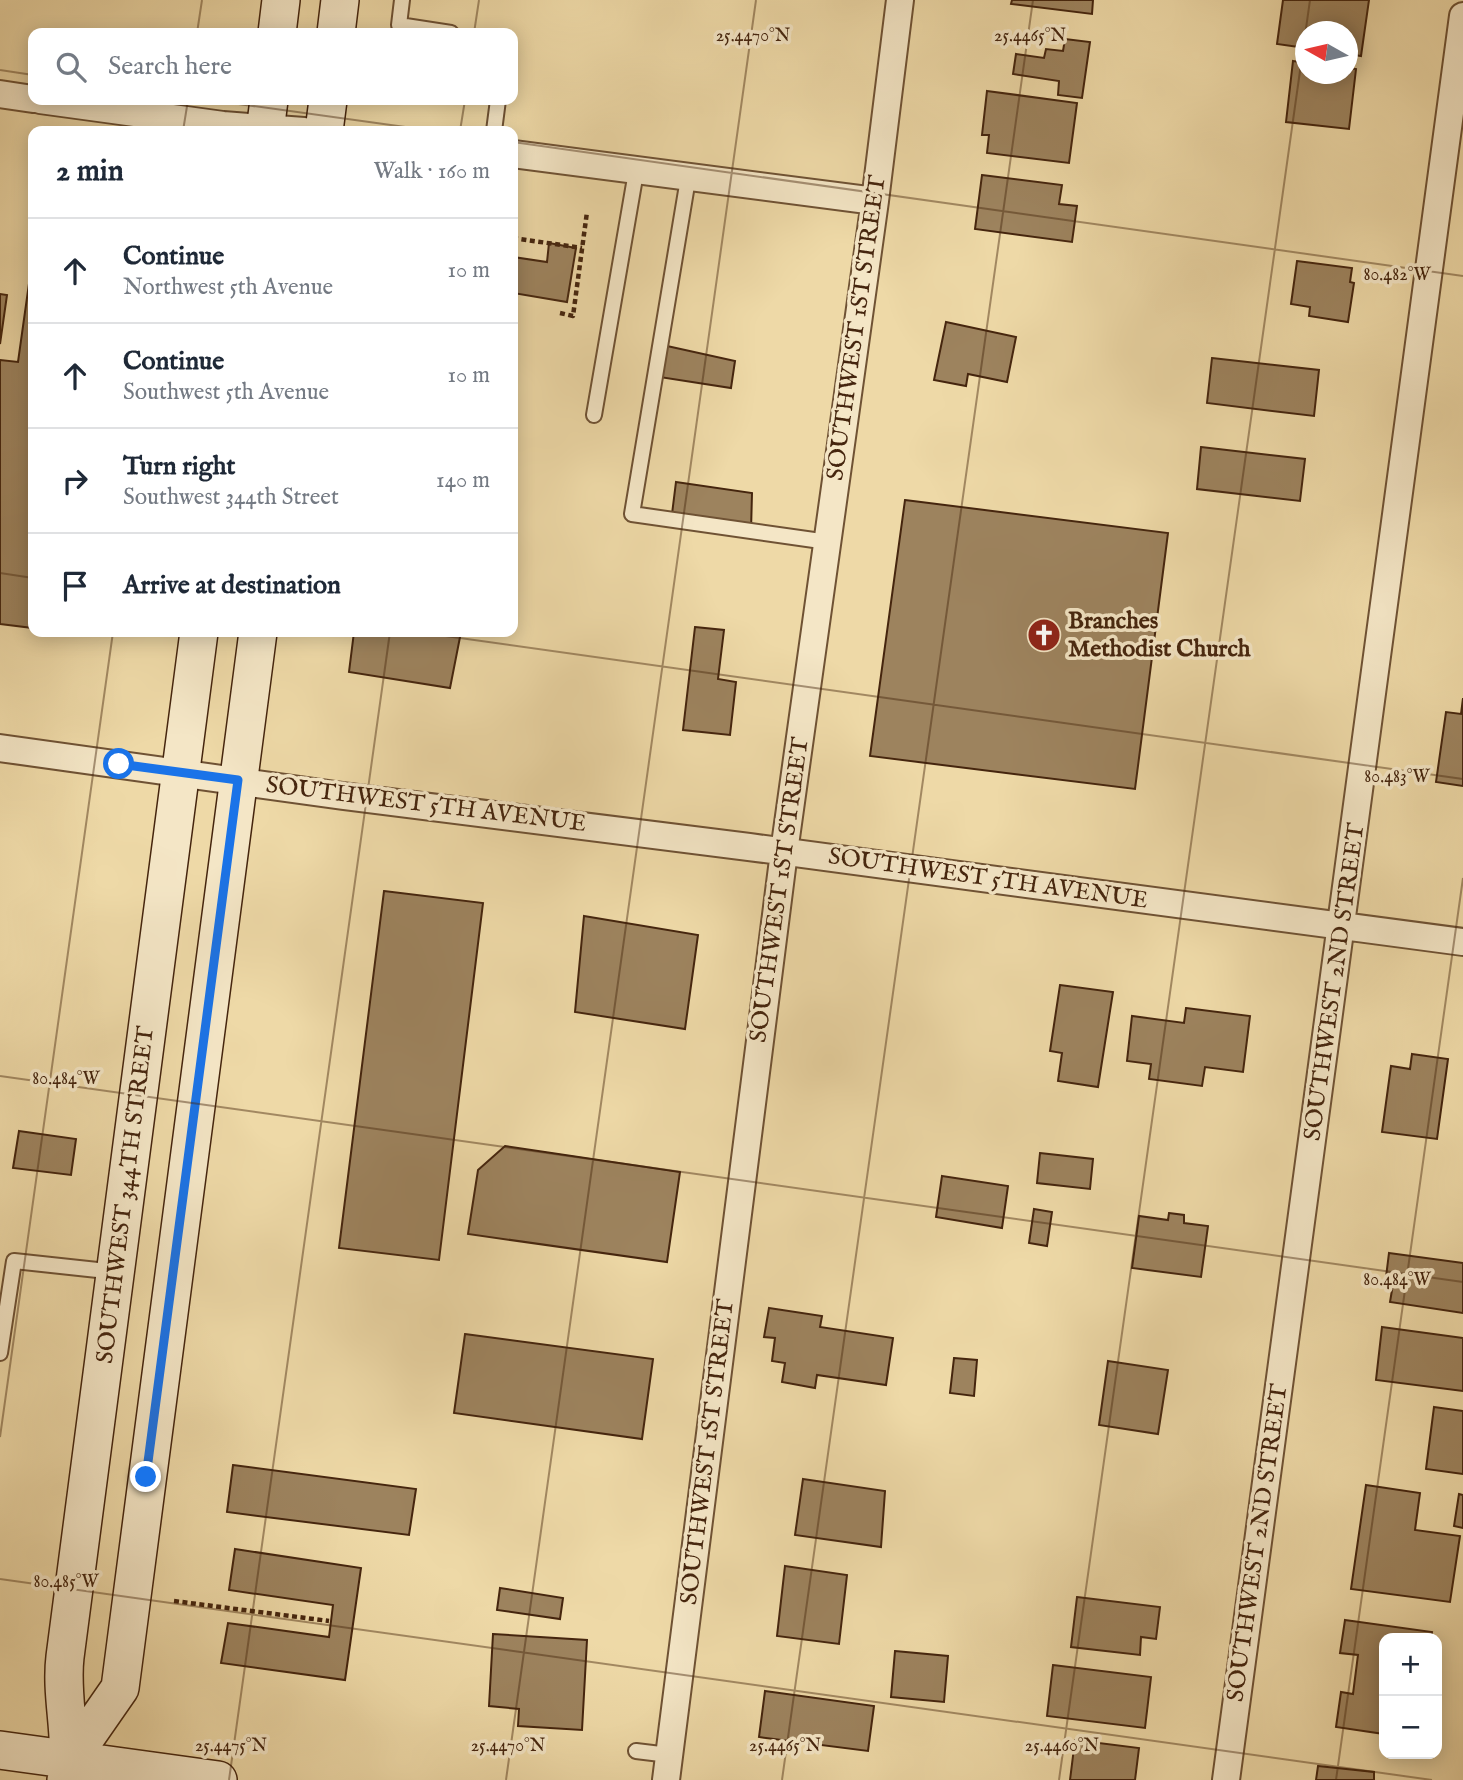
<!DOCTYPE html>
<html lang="en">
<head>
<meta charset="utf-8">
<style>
  body { margin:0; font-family:"IM FELL English",serif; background:#f6f6f7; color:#1f2937 }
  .controls { position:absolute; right:21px; bottom:21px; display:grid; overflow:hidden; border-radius:14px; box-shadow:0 4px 18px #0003 }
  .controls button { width:63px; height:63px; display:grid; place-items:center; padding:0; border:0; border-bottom:2px solid #e0e1e3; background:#fff; color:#1f2937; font:35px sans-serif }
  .compass { position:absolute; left:1295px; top:21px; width:63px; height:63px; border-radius:50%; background:#fff; box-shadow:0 4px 18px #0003; rotate:278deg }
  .stop { position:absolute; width:21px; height:21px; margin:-16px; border:5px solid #1a73e8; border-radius:50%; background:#fff }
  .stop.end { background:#1a73e8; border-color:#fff; box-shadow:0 2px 7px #0008 }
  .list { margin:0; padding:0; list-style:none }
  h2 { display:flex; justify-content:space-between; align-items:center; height:91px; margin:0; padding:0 28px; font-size:30px }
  h2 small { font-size:23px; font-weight:400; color:#747a83 }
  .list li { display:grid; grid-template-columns:46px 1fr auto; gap:21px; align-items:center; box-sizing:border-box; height:105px; padding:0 28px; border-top:2px solid #e0e1e3 }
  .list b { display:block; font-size:26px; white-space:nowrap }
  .list p { margin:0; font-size:23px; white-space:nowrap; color:#747a83 }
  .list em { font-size:23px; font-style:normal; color:#747a83 }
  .icon { flex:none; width:38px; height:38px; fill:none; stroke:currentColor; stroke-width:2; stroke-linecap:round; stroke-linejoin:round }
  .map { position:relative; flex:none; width:1463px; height:1780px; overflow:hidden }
  .search { position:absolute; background:#fff; box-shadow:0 4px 18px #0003; left:28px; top:28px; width:490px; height:77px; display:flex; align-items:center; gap:18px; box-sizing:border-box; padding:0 24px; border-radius:14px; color:#747a83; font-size:26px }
  .panel { position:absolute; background:#fff; box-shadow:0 4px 18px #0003; left:28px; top:126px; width:490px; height:511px; border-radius:14px }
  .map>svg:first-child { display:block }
  .building { fill:#9d835e; stroke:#45250e; stroke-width:2 }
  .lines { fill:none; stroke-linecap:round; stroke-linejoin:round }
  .lane-casing { stroke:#6f5234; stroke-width:18 }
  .street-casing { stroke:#6f5234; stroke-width:30 }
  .secondary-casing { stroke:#45250e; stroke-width:40 }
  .path { stroke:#45250e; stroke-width:4.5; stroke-dasharray:5 3.5; stroke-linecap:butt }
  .lane { stroke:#f4e6c6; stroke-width:14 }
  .street { stroke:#f4e6c6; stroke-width:26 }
  .secondary { stroke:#f4e6c6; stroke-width:37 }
  .route { stroke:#1a73e8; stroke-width:9 }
  .ticks { fill:none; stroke:#45250e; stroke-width:2; stroke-opacity:0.45 }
  .labels { text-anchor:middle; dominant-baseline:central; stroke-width:7; stroke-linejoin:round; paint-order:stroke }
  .street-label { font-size:24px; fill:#45250e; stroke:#f4e6c6 }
  .poi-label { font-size:24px; font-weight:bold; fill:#45250e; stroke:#f4e6c6; text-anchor:start }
  .ticks-label { font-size:18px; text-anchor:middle; fill:#45250e; stroke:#f4e6c6; stroke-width:7; stroke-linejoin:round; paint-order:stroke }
</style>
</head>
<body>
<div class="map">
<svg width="1463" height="1780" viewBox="0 0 1463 1780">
  <rect width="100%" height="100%" fill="#eed9a7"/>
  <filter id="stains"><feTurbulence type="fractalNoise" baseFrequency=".00286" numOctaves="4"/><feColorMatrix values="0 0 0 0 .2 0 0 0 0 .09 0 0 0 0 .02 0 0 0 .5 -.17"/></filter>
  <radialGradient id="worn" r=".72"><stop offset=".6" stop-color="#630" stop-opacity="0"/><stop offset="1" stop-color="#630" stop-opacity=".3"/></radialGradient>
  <path class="building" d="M1012,0H1093L1092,14L1011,4Z
    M1283,0H1369L1361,56L1348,54V32H1306V48L1277,44Z
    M1065,39L1090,42L1082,98L1058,95L1059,81L1013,74L1016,54L1044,58L1046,49L1063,51Z
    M1293,61L1306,63V74H1348V68L1356,69L1349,129L1286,122Z
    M987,91L1077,103L1069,163L987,153L989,135H982Z
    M982,175L1062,185L1059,204L1077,206L1072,242L975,229Z
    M549,243L576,248L567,302L513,293V257L547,262Z
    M33,255V628L0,624V360L18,362Z
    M1297,261L1352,268L1350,282L1354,283L1348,322L1309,316L1310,307L1291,304Z
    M0,294L7,295L0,344Z
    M946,322L1016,337L1007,382L968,374L966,386L934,380Z
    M658,344L735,361L731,388L653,376Z
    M1212,358L1319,370L1314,416L1207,403Z
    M1201,447L1305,459L1300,501L1197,489Z
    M676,482L752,493L751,531L671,522Z
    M905,500L1168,533L1135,789L870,756Z
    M695,627L724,630L718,679L736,682L730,735L683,730Z
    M354,632H461L450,688L349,672Z
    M1463,698V786L1436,782L1446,712L1461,714Z
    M384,891L483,903L439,1260L339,1248Z
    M584,916L698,935L685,1029L575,1012Z
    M1060,985L1113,992L1098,1087L1058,1081L1062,1053L1050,1051Z
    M1186,1008L1250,1016L1243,1072L1205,1067L1202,1086L1149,1079L1151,1064L1127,1061L1132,1016L1184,1023Z
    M1412,1054L1448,1059L1437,1139L1382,1132L1391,1066L1410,1069Z
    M19,1131L76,1139L71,1175L13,1168Z
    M505,1146L680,1172L667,1262L468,1234L478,1170Z
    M1040,1153L1093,1159L1090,1189L1037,1183Z
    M942,1176L1008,1186L1002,1228L936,1217Z
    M1034,1209L1052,1212L1047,1246L1029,1243Z
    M1169,1213L1184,1215V1223L1208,1226L1201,1277L1132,1268L1139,1216L1168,1220Z
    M1389,1253L1463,1263V1313L1390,1302L1394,1278L1386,1277Z
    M769,1308L822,1316L820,1327L893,1338L886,1385L817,1375L815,1388L782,1382L785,1363L772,1361L775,1338L764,1337Z
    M1382,1327L1463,1338V1391L1376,1380Z
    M465,1334L653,1359L642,1439L454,1413Z
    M954,1358L977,1360L974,1396L950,1393Z
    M1108,1361L1168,1370L1158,1434L1099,1425Z
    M1434,1407L1463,1411V1474L1426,1469Z
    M233,1465L416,1489L409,1535L227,1512Z
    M803,1479L885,1491L881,1547L795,1535Z
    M1366,1485L1420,1493L1415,1530L1460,1536L1450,1602L1351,1589Z
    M1459,1494L1463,1495V1528L1454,1526Z
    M235,1549L361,1568L345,1680L221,1663L228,1623L329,1637L333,1605L229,1590Z
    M785,1566L847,1575L839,1644L777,1636Z
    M500,1588L563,1598L560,1619L497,1610Z
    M1077,1597L1160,1607L1156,1639L1141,1637L1140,1655L1071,1647Z
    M1345,1620L1432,1632L1431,1638H1384V1734L1336,1727L1341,1692L1353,1694L1358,1655L1340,1653Z
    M493,1634L587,1640L582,1730L518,1726L519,1709L489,1706Z
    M895,1651L948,1656L944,1702L891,1697Z
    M1053,1665L1151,1677L1145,1728L1047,1716Z
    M765,1691L874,1706L868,1751L759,1737Z
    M1075,1740L1139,1748L1135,1780H1070Z
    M1318,1766L1374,1772V1780H1316Z"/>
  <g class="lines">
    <defs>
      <path id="lane" d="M402,0L399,25L451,33
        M494,131L498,100
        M688,179L632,514L828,542
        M594,415L636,172
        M0,1353L14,1261L116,1272
        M636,1751L669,1755"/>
      <path id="street" d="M0,94L33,99
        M40,100L223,125L304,131
        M513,154L875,201
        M0,748L343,796L749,847L1463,942
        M666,1780L784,852L875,201L900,0
        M1226,1780L1463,16"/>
      <path id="secondary" d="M277,33L281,0
        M336,33L340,0
        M265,131L269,100
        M324,131L328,100
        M0,1750L218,1780
        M70,1760L120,1688L258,632
        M66,1780C74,1739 60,1698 65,1657L199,632"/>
    </defs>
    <use href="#lane" class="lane-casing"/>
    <use href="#street" class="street-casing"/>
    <use href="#secondary" class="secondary-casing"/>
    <path class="path" d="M513,238L582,248
      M560,313L573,316L587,212
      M174,1601L329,1621"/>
    <use href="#lane" class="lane"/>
    <use href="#street" class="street"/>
    <use href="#secondary" class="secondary"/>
  </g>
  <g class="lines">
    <path class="route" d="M119,764L238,780L146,1477"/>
  </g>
  <path class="ticks" d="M197,33L202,0M474,33L479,0M0,70L33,75M210,100L434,131M183,131L188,100M460,131L465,100M513,142L1463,276M0,573L33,578M417,632L1463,779M0,1076L1463,1282M0,1437L113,632M0,1579L1432,1780M229,1780L390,632M506,1780L756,0M782,1780L1033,0M1059,1780L1310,0M1336,1780L1463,878"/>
  <defs>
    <symbol id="church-disc" viewBox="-11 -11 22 22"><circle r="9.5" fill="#8f2418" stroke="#f4e6c6"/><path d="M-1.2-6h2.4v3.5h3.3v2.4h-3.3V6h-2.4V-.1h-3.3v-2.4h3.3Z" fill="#fff"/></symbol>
  </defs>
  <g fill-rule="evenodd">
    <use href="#church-disc" x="1025" y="616" width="38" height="38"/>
  </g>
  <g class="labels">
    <g class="street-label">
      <text transform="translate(857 328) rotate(-82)">SOUTHWEST 1ST STREET</text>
      <text transform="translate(426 805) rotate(7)">SOUTHWEST 5TH AVENUE</text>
      <text transform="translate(988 879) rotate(8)">SOUTHWEST 5TH AVENUE</text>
      <text transform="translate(780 890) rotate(-82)">SOUTHWEST 1ST STREET</text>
      <text transform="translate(1335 982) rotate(-82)">SOUTHWEST 2ND STREET</text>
      <text transform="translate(126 1195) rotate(-83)">SOUTHWEST 344TH STREET</text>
      <text transform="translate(708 1452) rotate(-83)">SOUTHWEST 1ST STREET</text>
      <text transform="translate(1258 1543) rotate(-82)">SOUTHWEST 2ND STREET</text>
    </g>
    <g class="poi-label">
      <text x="1068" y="621">Branches<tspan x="1068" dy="28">Methodist Church</tspan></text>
    </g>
  </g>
  <g class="ticks-label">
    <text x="753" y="41">25.4470°N</text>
    <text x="1030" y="41">25.4465°N</text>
    <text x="1397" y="280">80.482°W</text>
    <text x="1397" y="782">80.483°W</text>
    <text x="66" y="1084">80.484°W</text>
    <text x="1397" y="1285">80.484°W</text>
    <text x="66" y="1587">80.485°W</text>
    <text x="231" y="1751">25.4475°N</text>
    <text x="508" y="1751">25.4470°N</text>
    <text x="785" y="1751">25.4465°N</text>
    <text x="1062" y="1751">25.4460°N</text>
  </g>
  <rect width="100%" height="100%" filter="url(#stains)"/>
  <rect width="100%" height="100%" fill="url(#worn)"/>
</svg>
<div class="controls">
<button>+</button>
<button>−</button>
</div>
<svg class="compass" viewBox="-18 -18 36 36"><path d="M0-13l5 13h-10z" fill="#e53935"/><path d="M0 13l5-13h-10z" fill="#747a83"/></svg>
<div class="stop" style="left:119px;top:764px"></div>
<div class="stop end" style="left:146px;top:1477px"></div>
<div class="search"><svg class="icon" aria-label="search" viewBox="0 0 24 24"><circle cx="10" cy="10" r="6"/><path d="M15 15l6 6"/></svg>Search here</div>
<section class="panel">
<h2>2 min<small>Walk · 160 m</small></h2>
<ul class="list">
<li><svg class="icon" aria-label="ahead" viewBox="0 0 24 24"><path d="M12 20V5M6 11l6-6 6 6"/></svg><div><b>Continue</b><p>Northwest 5th Avenue</p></div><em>10 m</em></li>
<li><svg class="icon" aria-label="ahead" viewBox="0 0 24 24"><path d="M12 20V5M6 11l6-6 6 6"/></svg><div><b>Continue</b><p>Southwest 5th Avenue</p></div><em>10 m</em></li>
<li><svg class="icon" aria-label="right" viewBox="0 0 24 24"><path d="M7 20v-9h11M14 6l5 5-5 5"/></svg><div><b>Turn right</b><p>Southwest 344th Street</p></div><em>140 m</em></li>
<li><svg class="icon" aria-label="arrive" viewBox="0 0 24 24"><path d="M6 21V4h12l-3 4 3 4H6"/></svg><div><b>Arrive at destination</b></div></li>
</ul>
</section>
</div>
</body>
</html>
